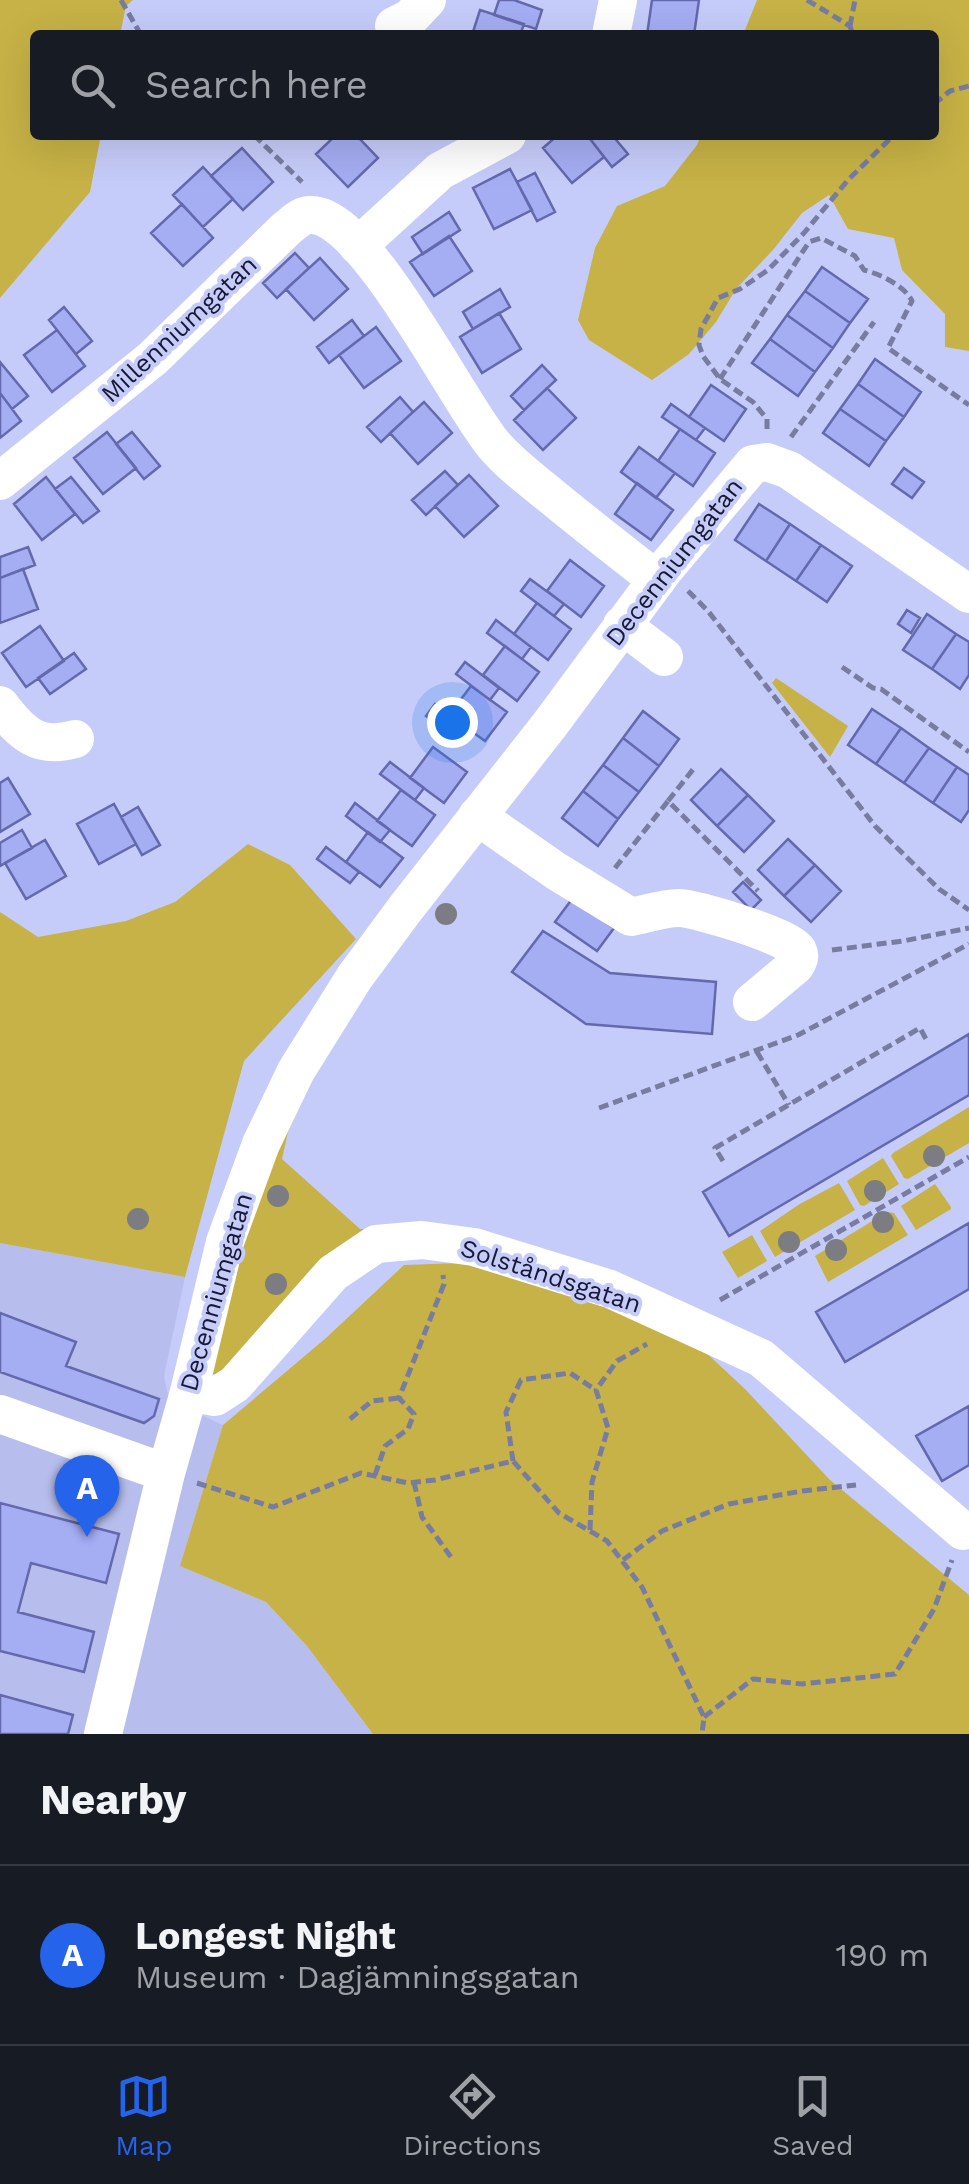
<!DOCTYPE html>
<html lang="en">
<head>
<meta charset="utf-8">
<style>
  body { margin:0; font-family:"Work Sans",sans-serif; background:#242831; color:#f1f3f6 }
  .you { position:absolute; left:452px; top:722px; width:35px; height:35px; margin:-25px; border:8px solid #fff; border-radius:50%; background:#1a73e8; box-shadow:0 0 0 15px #1a73e833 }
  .badge { display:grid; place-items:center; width:65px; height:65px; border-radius:50%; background:#2563eb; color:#fff; font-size:32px; font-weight:700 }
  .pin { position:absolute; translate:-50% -82px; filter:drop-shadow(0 2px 5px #0008) }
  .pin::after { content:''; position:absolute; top:52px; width:35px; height:30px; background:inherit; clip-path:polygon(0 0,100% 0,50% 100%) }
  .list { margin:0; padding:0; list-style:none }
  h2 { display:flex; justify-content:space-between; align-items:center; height:130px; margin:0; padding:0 40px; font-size:42px }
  h2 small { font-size:32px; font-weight:400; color:#9ea1a6 }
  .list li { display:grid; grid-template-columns:65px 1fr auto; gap:30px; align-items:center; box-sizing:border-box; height:180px; padding:0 40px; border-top:2px solid #363941 }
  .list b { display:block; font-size:38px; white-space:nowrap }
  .list p { margin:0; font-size:32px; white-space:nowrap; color:#9ea1a6 }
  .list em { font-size:32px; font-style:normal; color:#9ea1a6 }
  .icon { flex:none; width:55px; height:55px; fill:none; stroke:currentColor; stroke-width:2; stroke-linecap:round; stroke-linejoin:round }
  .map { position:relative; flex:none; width:969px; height:1734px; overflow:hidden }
  .search { position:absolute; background:#171b24; box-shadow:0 10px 40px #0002; left:30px; right:30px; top:30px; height:110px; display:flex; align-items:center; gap:25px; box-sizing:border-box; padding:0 35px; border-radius:10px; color:#9ea1a6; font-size:38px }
  .sheet { height:310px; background:#171b24 }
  nav { display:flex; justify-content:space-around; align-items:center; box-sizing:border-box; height:140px; border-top:2px solid #363941; background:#171b24; font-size:28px; color:#9ea1a6 }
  nav a { display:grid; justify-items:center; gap:5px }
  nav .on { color:#2563eb }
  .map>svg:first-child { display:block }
  .built { fill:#b7bded }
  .green { fill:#c6b246 }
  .building { fill:#a5adf3; stroke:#6469ad; stroke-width:2.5 }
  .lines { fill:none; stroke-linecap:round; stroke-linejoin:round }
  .path { stroke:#787ca1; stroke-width:5; stroke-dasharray:10 5; stroke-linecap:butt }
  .minor { stroke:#fff; stroke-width:38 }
  .tree { fill:#7c7c83 }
  .labels { text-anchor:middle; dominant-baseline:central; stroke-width:8; stroke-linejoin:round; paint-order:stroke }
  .street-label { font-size:25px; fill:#171934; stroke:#c6ccf9 }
</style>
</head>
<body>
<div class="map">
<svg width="969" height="1734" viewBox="0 0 969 1734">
  <rect width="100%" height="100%" fill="#c6ccf9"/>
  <path class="built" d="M0,1243L185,1277L164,1376L169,1400L223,1425L180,1566L266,1602L307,1646L373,1734H0Z"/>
  <path class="green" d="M0,0H133L126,6L120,35H35V135H101L90,192L0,298Z
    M757,0H969V351L945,347V314L902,270L894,238L848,229L829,195L802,213L773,250L736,289L716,322L689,354L652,380L589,340L578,320L595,248L617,206L665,186L697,145L701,135H934V35H743Z
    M776,678L848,726L830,757L772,683Z
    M248,844L290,865L356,939L244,1061L185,1277L0,1243V912L38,937L126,921L175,902Z
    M324,1055L288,1132L282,1159L360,1229H370L221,1376L204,1372L247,1211Z
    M969,1107V1143L908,1179L904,1178L891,1156L893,1153Z
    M883,1158L899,1184L864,1206L860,1205L847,1181Z
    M839,1183L855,1210L775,1257L760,1231L798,1205Z
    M935,1184L951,1207V1209L916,1230L901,1206Z
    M887,1212L894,1213L908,1235L828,1282L815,1256Z
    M752,1235L767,1261L738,1278L722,1252Z
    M461,1263L566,1285L700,1347L745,1389L830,1480L969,1595V1734H373L307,1646L266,1602L180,1566L223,1425L326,1338L404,1265Z"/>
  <path class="building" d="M499,0H514L542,10L536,29L494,15Z
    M652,0H699L694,35H647Z
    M480,10L524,24L520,35H472Z
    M336,135H356L378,158L348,187L316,154Z
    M558,135H587L604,157L572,183L543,148Z
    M587,135H612L628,154L612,167Z
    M242,148L273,182L243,210L211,176Z
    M203,167L233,199L203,227L173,195Z
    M510,169L532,210L494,229L473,188Z
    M535,173L555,212L537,221L517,182Z
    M182,204L213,238L183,266L151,233Z
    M449,212L460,230L423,254L412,237Z
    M449,236L472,271L434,296L410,262Z
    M295,253L309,268L277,298L263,283Z
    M320,258L348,289L314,320L286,289Z
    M822,267L868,299L850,323L805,291Z
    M500,289L510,307L473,329L463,312Z
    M805,291L850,323L833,348L787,315Z
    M64,307L92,341L76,354L49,320Z
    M499,313L521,349L482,373L460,337Z
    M787,315L833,348L815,372L770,339Z
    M352,320L364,336L329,363L317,347Z
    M376,327L401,361L364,388L339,355Z
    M57,330L85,366L52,392L24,355Z
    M770,339L815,372L798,396L752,363Z
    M875,359L921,392L904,417L858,384Z
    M0,362L28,396L12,409L0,393Z
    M542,365L556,380L524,410L511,396Z
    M858,384L904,417L886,441L840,409Z
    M711,385L746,409L724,441L689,417Z
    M547,388L576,418L543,450L514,420Z
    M0,393L21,421L0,438Z
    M400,397L413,412L381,442L367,427Z
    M424,402L452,433L418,464L390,433Z
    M671,404L705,428L696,440L662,417Z
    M840,409L886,441L869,466L823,433Z
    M680,429L715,453L693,486L658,461Z
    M107,432L136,468L103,494L74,458Z
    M132,432L160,466L144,479L116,444Z
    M639,447L675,473L656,498L621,472Z
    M904,468L924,482L912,498L892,484Z
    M445,471L458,485L426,515L412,500Z
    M469,475L498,506L464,537L435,506Z
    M46,477L75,514L42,540L14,504Z
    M71,477L99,511L83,523L55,489Z
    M637,483L673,510L651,540L615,514Z
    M759,504L790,524L766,561L735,540Z
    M790,524L821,545L796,581L766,561Z
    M821,545L852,566L827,602L796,581Z
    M28,547L35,565L0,578V557Z
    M570,560L604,586L581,617L547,591Z
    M23,569L38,609L0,623V578Z
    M530,579L564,604L554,616L521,591Z
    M537,603L571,629L548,660L514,634Z
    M907,610L920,618L911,633L898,624Z
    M927,614L956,634L932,669L903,650Z
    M496,620L531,647L522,659L487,633Z
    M40,626L64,661L26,687L2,653Z
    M956,634L969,642V675L960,689L932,669Z
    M505,646L539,672L517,701L483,675Z
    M74,653L86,669L50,694L38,678Z
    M465,662L499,688L490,700L456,674Z
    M471,686L507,712L485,741L449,715Z
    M435,704L467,728L458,740L426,716Z
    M872,709L901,728L876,764L848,745Z
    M643,711L679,739L659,766L623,738Z
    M901,728L929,748L904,783L876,764Z
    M623,738L659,766L639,792L603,765Z
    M433,747L467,772L444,803L410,778Z
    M929,748L957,767L933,803L904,783Z
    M390,762L424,788L415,800L380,774Z
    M603,765L639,792L618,819L583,791Z
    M957,767L969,775V810L961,822L933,803Z
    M721,769L748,795L717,826L691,800Z
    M8,778L30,814L0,832V783Z
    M401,790L435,815L412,846L377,821Z
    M583,791L618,819L598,846L562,818Z
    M748,795L774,821L744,852L717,826Z
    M355,803L390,830L380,842L346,816Z
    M114,804L136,844L99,864L77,824Z
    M138,807L160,845L142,855L121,817Z
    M22,830L32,848L0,866V843Z
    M368,832L403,858L380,887L346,862Z
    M788,839L815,865L784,896L758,870Z
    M45,840L66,876L26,899L5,863Z
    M326,847L359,872L350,883L317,859Z
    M815,865L841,891L811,922L784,896Z
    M743,882L761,900L751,910L733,892Z
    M572,899L614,928L597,951L555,922Z
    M543,931L610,973L716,982L712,1034L586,1024L512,972Z
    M969,1034V1095L729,1236L703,1192Z
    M969,1223V1289L845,1362L816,1312Z
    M0,1313L76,1342L66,1366L159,1399L154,1416L144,1423L0,1372Z
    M969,1406V1465L942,1481L916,1436Z
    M0,1503L119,1534L106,1583L31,1563L18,1612L94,1632L84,1672L0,1651Z
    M0,1695L73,1715L68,1734H0Z"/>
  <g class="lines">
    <path class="path" d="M121,0L141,35
      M807,0L850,26L853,35
      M850,26L855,0
      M934,104L950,91L969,86
      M254,135L302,182
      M720,379L809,242L821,238L855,256L864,270C880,274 905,286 912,301L888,348L969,405
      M767,429V419L753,402L720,379L703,356L699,345L701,329L718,298L740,289L768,270L804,233L848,180L894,135
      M791,437L874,322
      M688,591L708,611L875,826L939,889L969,910
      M842,667L873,688L881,689L969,752
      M668,801L695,767
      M615,868L668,801L758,891
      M832,950L903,941L969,928
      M757,1052L789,1105
      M599,1108L798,1035L969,944
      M723,1161L715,1148L920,1028L927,1041
      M720,1300L969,1157
      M350,1419L372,1401L399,1398
      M513,1461L506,1412L521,1380L570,1373L596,1390
      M375,1475L385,1446L408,1429L414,1414L399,1398L444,1284L443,1275
      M414,1482L422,1517L451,1557
      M197,1483L273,1507L361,1473L408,1483L435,1480L513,1461L559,1513L607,1541L642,1587L704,1717L702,1734
      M590,1530L592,1482L608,1428L596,1390L617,1361L647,1344
      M623,1560L662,1531L729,1504L802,1491L856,1485
      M704,1717L753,1679L802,1684L895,1674L934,1609L952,1560"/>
    <path class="minor" d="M394,26L410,18L427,0
      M611,35L618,0
      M358,246L440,171L507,135
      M0,481L152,359L286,229C294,223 301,214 312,215C366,216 458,402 493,444C509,463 530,479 550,495C585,524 621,552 657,580
      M622,625L664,657
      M0,705C21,733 38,750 75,739
      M477,816L556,871L631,917C646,914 664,908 679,908C695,908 792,937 798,951C801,957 798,961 795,966L752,1002
      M189,1392L215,1397L235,1384L333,1273L376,1244L422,1240L474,1247L610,1289L761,1358L963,1531
      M0,1414L166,1473
      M103,1734L166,1473L189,1392L225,1242L261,1144L296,1071L354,978L405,909L551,723L664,570L753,464L767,462L789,470L969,594"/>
  </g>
  <g class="tree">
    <circle cx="446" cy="914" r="11"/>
    <circle cx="934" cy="1156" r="11"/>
    <circle cx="875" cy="1191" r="11"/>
    <circle cx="278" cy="1196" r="11"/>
    <circle cx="138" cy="1219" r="11"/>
    <circle cx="883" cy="1222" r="11"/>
    <circle cx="789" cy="1242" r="11"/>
    <circle cx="836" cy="1250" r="11"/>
    <circle cx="276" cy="1284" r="11"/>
  </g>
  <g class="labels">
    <g class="street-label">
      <text transform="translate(179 329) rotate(-43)">Millenniumgatan</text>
      <text transform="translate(674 562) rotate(-52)">Decenniumgatan</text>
      <text transform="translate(551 1276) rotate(18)">Solståndsgatan</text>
      <text transform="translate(216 1292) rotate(-74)">Decenniumgatan</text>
    </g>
  </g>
</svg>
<div class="you"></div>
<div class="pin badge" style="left:87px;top:1537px">A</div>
<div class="search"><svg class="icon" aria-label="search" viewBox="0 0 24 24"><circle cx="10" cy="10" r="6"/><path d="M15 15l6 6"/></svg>Search here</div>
</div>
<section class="sheet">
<h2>Nearby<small></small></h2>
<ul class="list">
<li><span class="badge">A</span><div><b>Longest Night</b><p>Museum · Dagjämningsgatan</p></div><em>190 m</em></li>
</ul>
</section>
<nav>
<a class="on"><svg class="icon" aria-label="map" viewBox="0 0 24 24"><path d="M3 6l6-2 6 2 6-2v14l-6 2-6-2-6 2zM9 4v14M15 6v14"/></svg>Map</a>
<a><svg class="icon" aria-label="directions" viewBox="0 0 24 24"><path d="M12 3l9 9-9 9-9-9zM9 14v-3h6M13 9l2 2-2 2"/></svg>Directions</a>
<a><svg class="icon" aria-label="saved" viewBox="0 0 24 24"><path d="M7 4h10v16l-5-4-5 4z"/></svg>Saved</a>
</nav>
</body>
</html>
